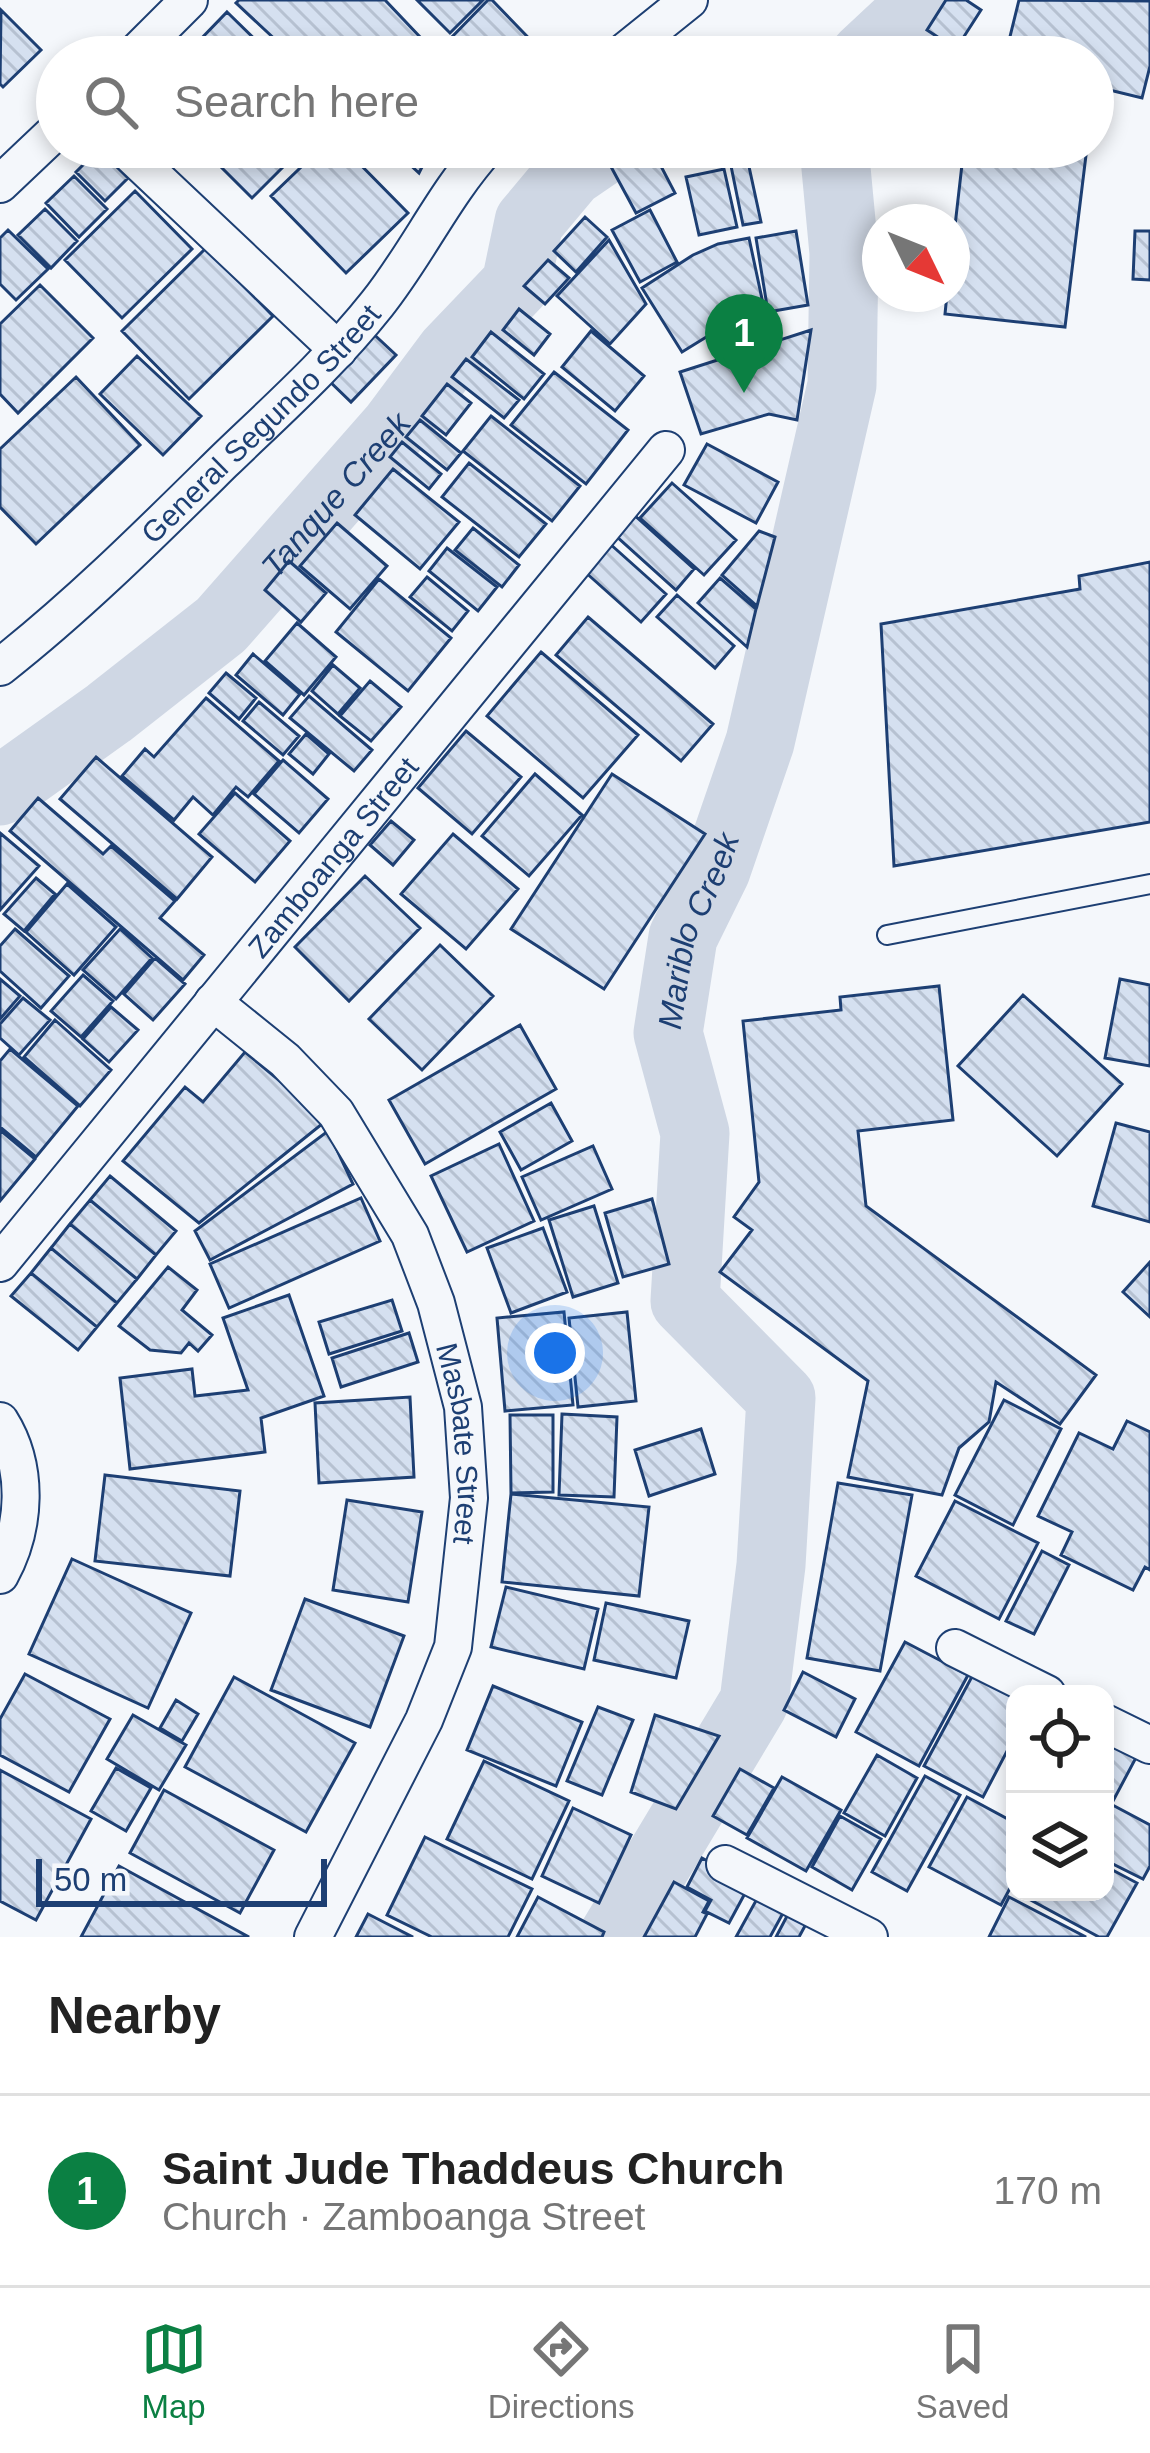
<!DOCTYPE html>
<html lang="en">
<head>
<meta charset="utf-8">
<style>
  body { margin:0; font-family:Arial,sans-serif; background:#f2f2f2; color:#222 }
  .controls { position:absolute; right:36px; bottom:36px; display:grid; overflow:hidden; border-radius:24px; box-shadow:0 6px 18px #0003 }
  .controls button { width:108px; height:108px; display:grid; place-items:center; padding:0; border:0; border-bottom:3px solid #e0e0e0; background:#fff; color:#222; font:60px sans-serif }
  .compass { position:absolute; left:862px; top:204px; width:108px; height:108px; border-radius:50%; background:#fff; box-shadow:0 6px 18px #0003; rotate:133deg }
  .scale { position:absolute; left:36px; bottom:30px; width:291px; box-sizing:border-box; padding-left:12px; border:6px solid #1d3f73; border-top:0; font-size:33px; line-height:42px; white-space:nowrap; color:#1d3f73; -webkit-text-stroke:9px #f4f7fb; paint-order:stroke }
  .you { position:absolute; left:555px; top:1353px; width:42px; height:42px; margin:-30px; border:9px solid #fff; border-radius:50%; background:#1a73e8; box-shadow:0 0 0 18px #1a73e833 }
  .badge { display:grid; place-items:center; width:78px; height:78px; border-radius:50%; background:#0b8043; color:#fff; font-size:39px; font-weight:700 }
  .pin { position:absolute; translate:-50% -99px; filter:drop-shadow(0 3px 6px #0008) }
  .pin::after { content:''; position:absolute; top:63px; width:42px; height:36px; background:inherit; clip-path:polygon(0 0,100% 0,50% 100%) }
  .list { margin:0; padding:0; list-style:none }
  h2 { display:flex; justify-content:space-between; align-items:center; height:156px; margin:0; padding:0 48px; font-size:51px }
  h2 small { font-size:39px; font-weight:400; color:#767676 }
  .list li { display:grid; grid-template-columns:78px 1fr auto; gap:36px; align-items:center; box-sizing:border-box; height:192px; padding:0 48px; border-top:3px solid #e0e0e0 }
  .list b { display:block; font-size:45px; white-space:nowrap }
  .list p { margin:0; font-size:39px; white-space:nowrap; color:#767676 }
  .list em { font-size:39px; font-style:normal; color:#767676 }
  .icon { flex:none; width:66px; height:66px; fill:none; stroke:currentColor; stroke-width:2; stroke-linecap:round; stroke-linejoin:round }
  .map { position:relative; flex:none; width:1150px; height:1937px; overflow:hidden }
  .search { position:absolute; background:#fff; box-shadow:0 6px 18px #0003; left:36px; right:36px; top:36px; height:132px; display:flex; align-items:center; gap:30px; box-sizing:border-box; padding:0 42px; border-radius:66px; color:#767676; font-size:45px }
  .sheet { height:348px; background:#fff }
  nav { display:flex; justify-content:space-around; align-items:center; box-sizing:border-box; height:168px; border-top:3px solid #e0e0e0; background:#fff; font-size:33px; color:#767676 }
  nav a { display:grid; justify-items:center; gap:6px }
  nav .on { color:#0b8043 }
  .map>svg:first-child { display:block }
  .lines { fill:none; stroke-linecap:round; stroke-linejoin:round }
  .river { stroke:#cfd7e4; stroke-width:69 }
  .building { fill:url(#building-back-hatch); stroke:#1d3f73; stroke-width:3 }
  .lane-casing { stroke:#1d3f73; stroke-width:22 }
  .street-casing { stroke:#1d3f73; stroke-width:40 }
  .lane { stroke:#f4f7fb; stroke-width:18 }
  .street { stroke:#f4f7fb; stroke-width:36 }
  .labels { text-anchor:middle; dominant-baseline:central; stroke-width:9; stroke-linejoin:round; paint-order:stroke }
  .street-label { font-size:30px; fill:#1d3f73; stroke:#f4f7fb }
  .water-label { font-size:33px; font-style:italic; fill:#1d3f73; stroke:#f4f7fb }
</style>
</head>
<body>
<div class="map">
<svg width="1150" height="1937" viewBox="0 0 1150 1937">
  <defs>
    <pattern id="building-back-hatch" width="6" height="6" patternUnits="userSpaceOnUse" patternTransform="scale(3)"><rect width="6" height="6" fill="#d5e0f0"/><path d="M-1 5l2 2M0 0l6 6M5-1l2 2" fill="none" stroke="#b6c1d1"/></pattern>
  </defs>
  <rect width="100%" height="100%" fill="#f4f7fb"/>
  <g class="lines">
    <g class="river">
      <path d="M864,57L925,0"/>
      <path id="s1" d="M0,791L109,713L221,625L395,427L451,352L516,284L529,222L570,173L608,147"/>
      <path id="s2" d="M613,1937L754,1702L771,1565L781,1398L685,1301L695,1133L668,1033L683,937L716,870L760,742L842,385L844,253L834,147"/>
    </g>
  </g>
  <path class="building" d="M239,0H385L439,57H294L236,3Z
    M417,0H483L450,33Z
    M488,0H492L547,57H464L448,41Z
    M946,0H966L981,10L956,49L927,30Z
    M1019,0L1150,1V66L1142,98L1093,86V57H1005Z
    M1,10L41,50L3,87L0,84Z
    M227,12L273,57H214L198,42Z
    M201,147H291L297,153L252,198Z
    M322,147H343L408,213L346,273L271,196Z
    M391,147H432L419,173Z
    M639,147H651L675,193L636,213L609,163Z
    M964,147H1087L1065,327L945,314L947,294H952V252Z
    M99,149L128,178L105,201L76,172Z
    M748,162L761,222L743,225L731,166Z
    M724,169L737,227L699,235L686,177Z
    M74,176L107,209L79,237L46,203Z
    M135,191L192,249L122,318L65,260Z
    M45,209L77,241L51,268L18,235Z
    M650,210L677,262L640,282L612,230Z
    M585,217L607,237L576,272L554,251Z
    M8,230L48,269L16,300L0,284V238Z
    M796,231L808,305L768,312L756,238Z
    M1135,231H1150V280L1133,279Z
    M749,238L765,313L734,320L682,352L642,288L693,255L718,244Z
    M609,240L646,304L610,344L557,296Z
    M206,248L273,316L189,399L122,331Z
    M548,260L569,278L545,304L524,286Z
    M40,285L93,338L18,413L0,394V324Z
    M519,309L550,334L534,355L503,330Z
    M366,327L396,355L351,402L322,374Z
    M811,330L797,420L769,414L701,434L680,372Z
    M591,331L644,376L615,411L562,367Z
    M491,332L544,374L524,399L472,357Z
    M137,356L201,416L163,455L100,394Z
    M466,359L519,400L504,418L452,377Z
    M554,372L628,430L586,484L511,425Z
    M76,377L140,445L36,544L0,507V449Z
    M447,384L471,403L446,435L422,416Z
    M491,416L580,486L552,521L463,451Z
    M420,420L461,453L447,470L406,437Z
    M402,442L441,474L429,489L390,457Z
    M707,444L778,482L756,523L684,485Z
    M469,463L546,524L519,557L442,497Z
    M393,469L459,522L420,569L355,515Z
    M672,483L736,540L704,575L640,518Z
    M633,514L694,569L676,590L615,535Z
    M337,523L387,566L350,609L300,566Z
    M473,528L519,565L502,587L455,550Z
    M759,531L775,537L757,606L722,575Z
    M609,543L666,594L641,622L584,571Z
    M447,548L497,587L478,611L429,571Z
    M289,561L326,593L301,622L265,590Z
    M1150,562V822L894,866L881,624L1080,589L1079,576Z
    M427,577L468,611L452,631L410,597Z
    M720,578L756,609L747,647L698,603Z
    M379,579L451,638L408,691L336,632Z
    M677,595L734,646L715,668L657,617Z
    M588,617L713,724L681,761L556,655Z
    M297,623L336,657L304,695L265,661Z
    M541,652L638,735L583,798L487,716Z
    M253,654L300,694L283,715L236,675Z
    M333,665L360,688L338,714L312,691Z
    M226,673L256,698L239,719L209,693Z
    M370,681L401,707L371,741L340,716Z
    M309,696L372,750L354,771L290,718Z
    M206,698L279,761L248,797L236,787L213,815L193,797L174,820L122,776L145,749L154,757Z
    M259,702L299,736L283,755L243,721Z
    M466,731L521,777L472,834L418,788Z
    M306,734L329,754L313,774L289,754Z
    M96,757L212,857L177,899L60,799Z
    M283,760L328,799L299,833L254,794Z
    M535,774L582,815L529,876L482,836Z
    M612,774L705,834L604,989L511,929Z
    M235,793L290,841L255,882L199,834Z
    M38,798L103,854L111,846L175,901L160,918L204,955L183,980L10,831Z
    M391,821L414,840L393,865L370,845Z
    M0,833L39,866L0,910Z
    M453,834L518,889L466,949L401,894Z
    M365,876L420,928L349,1001L295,947Z
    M36,878L55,894L24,931L4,914Z
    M67,884L116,927L74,975L26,932Z
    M15,929L69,976L41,1008L0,971V946Z
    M120,929L152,958L116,999L83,970Z
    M440,945L493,996L422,1070L369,1019Z
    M155,958L185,984L153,1020L124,994Z
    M83,975L113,1001L81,1037L51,1011Z
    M0,979L20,996L0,1019Z
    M1120,979L1150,985V1066L1105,1058Z
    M939,986L953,1120L858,1131L866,1206L1096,1375L1060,1424L996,1382L989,1422L959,1448L942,1495L848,1477L868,1381L720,1272L752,1230L734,1217L759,1182L743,1021L841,1010L840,997Z
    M1023,995L1122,1084L1057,1156L958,1066Z
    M23,998L50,1020L19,1055L0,1038V1024Z
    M111,1007L138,1030L109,1062L83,1039Z
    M55,1020L111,1070L80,1106L24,1057Z
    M520,1025L556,1089L425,1164L389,1100Z
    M10,1049L78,1106L36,1157L0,1127V1061Z
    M245,1052L327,1120L199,1223L123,1161L185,1087L203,1102Z
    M551,1103L572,1141L521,1170L500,1132Z
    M1116,1123L1150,1132V1222L1093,1206Z
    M0,1130L35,1159L0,1201Z
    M328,1131L353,1184L210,1260L195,1231Z
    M499,1144L534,1221L467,1252L431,1176Z
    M593,1146L612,1189L541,1220L522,1177Z
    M110,1176L176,1231L156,1255L90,1200Z
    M361,1198L380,1241L229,1308L210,1264Z
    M652,1199L669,1264L623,1277L605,1213Z
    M90,1200L156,1255L137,1279L70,1224Z
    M594,1206L618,1283L573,1297L549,1220Z
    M70,1224L137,1279L117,1303L51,1248Z
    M543,1228L567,1292L511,1313L487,1248Z
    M51,1248L117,1303L97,1327L31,1273Z
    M1150,1262V1317L1123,1292Z
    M168,1267L197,1290L182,1310L212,1335L198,1351L189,1343L181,1353L150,1350L119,1326Z
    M31,1273L97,1327L78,1350L11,1296Z
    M289,1295L324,1396L261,1418L265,1452L130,1469L120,1378L192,1369L195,1396L248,1390L223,1318Z
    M392,1300L402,1331L329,1354L319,1322Z
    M564,1312L573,1405L505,1411L497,1318Z
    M627,1312L636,1401L578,1407L569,1318Z
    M409,1333L418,1362L341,1387L332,1358Z
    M410,1397L414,1477L319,1483L315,1403Z
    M1004,1400L1061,1429L1013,1525L955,1495Z
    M562,1414L617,1417L614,1497L559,1495Z
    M510,1415H553V1492L511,1493Z
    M1127,1421L1150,1432V1570L1145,1567L1133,1590L1061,1555L1072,1532L1038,1516L1079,1433L1113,1449Z
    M701,1429L715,1474L649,1496L635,1450Z
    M105,1475L240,1491L230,1576L95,1561Z
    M838,1483L912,1495L880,1671L807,1658Z
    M511,1494L649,1507L639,1596L502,1582Z
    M347,1500L422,1512L408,1602L333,1590Z
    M955,1501L1038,1543L999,1619L916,1576Z
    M1042,1551L1069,1565L1034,1634L1006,1621Z
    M72,1559L191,1613L148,1708L29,1654Z
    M506,1587L598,1609L584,1669L491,1647Z
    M305,1599L404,1636L370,1727L271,1690Z
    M606,1603L689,1621L676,1678L594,1660Z
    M905,1642L968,1675L919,1766L856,1732Z
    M975,1671L1015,1694V1736L983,1797L924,1766Z
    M803,1672L855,1699L836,1737L784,1710Z
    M25,1674L110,1719L69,1792L0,1755V1719Z
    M234,1677L355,1743L306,1832L185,1767Z
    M493,1686L582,1722L556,1786L467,1750Z
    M176,1700L198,1714L182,1741L160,1728Z
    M598,1707L633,1720L602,1795L567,1781Z
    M133,1715L186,1745L159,1790L107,1759Z
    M655,1715L719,1736L676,1809L631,1792Z
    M1105,1735L1139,1752L1113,1801L1105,1797Z
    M877,1755L917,1778L885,1836L844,1813Z
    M484,1761L569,1801L532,1879L447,1839Z
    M116,1768L151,1788L126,1831L91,1811Z
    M740,1769L774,1788L747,1835L713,1816Z
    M0,1770L91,1819L36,1920L0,1901Z
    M925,1776L960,1795L907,1891L872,1872Z
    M782,1777L841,1810L806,1871L747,1838Z
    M164,1790L274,1850L240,1913L130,1853Z
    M967,1797L1015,1823V1879L1001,1905L929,1867Z
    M1105,1801L1150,1825V1866L1143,1879L1105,1860Z
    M573,1808L631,1835L599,1903L542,1876Z
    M840,1816L881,1839L852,1890L812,1867Z
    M425,1837L532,1889L508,1937H432L387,1915Z
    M702,1858L750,1884L729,1923L705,1911L711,1900L687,1887Z
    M119,1866L249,1937H81Z
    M1105,1866L1137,1883L1107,1937H1099L1016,1892H1105Z
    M674,1882L709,1901L703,1912L707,1914L695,1937H644Z
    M763,1888L789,1902L770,1937H736Z
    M538,1897L604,1932L602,1937H517Z
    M1009,1897L1086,1937H989Z
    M795,1901L813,1911L799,1937H776Z
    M368,1914L413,1937H356Z"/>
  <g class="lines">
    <defs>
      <path id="lane" d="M887,935L1150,884"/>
      <g id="street">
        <path d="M132,57L189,0"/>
        <path d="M618,57L689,0"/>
        <path d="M123,147L338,350"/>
        <path d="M0,184L57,130"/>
        <path id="s3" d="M0,667C79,605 151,533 223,462C276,411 331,362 377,304C417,254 444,194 487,147"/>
        <path id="s4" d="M213,1002L285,1060L336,1113L410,1235L436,1303L463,1407L469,1498L453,1647L424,1720L313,1937"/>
        <path id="s5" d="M0,1263L666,450"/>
        <path d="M0,1421C29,1467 26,1528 0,1575"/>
        <path d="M955,1648L1047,1694"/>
        <path d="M1105,1723L1150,1745"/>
        <path d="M725,1864L869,1937"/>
      </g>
    </defs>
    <use href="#lane" class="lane-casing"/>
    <use href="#street" class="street-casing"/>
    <use href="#lane" class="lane"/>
    <use href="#street" class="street"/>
  </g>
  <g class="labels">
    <g class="street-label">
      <text stroke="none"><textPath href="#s3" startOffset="357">General Segundo Street</textPath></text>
      <text stroke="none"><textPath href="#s5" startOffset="525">Zamboanga Street</textPath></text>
      <text stroke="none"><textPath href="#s4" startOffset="525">Masbate Street</textPath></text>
    </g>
    <g class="water-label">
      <text stroke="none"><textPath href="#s1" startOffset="450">Tanque Creek</textPath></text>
      <text stroke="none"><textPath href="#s2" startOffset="1095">Mariblo Creek</textPath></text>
    </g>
  </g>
</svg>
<div class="controls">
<button><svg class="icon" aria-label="locate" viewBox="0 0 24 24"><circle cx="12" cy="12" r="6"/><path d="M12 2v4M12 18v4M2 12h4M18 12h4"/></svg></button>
<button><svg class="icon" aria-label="layers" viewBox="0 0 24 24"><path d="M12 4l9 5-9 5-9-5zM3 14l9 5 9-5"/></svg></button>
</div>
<svg class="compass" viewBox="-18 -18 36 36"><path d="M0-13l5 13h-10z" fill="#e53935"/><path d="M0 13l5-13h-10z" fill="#767676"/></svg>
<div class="scale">50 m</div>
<div class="you"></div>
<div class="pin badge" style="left:744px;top:393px">1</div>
<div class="search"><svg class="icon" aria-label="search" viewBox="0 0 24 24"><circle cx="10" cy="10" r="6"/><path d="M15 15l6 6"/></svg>Search here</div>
</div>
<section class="sheet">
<h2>Nearby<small></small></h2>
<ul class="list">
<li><span class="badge">1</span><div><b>Saint Jude Thaddeus Church</b><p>Church · Zamboanga Street</p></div><em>170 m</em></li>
</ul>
</section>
<nav>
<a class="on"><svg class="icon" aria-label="map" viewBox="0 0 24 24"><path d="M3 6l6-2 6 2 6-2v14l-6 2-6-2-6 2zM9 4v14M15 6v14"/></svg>Map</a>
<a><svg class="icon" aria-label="directions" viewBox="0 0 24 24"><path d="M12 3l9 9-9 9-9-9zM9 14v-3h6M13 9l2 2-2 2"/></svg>Directions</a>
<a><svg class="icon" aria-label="saved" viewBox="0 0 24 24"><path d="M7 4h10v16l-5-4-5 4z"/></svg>Saved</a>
</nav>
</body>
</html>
